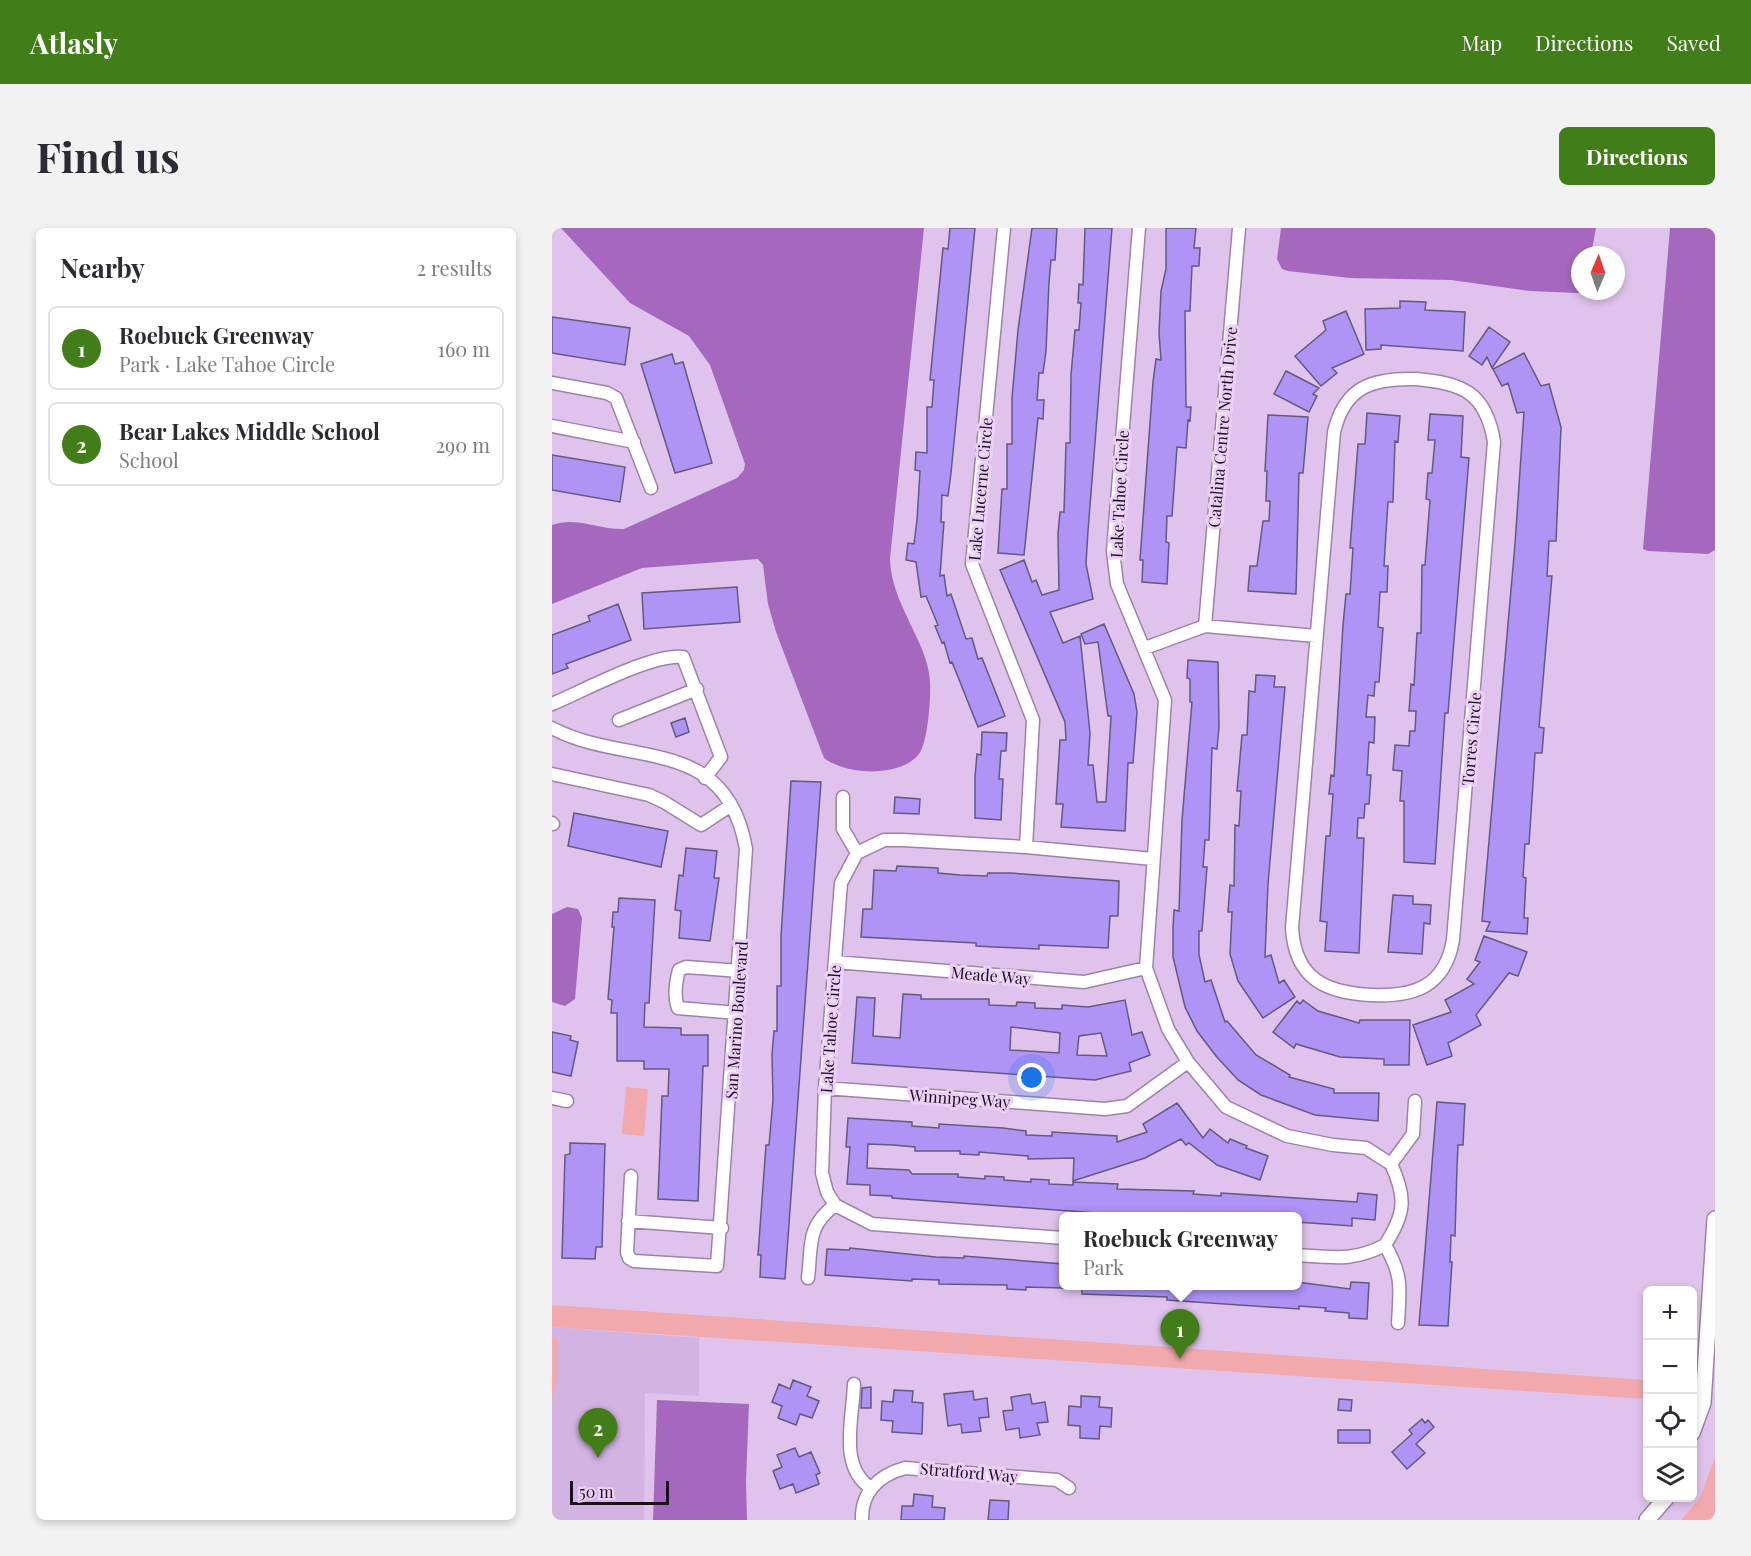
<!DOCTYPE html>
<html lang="en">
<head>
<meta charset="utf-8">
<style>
  body { margin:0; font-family:"Playfair Display",serif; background:#f2f2f3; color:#2b2b33 }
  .controls { position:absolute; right:18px; bottom:18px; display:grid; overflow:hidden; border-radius:9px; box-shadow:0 3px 9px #0003 }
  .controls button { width:54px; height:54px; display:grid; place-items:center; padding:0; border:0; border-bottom:2px solid #e1e1e2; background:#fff; color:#2b2b33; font:30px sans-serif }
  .compass { position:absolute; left:1019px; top:18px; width:54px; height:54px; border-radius:50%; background:#fff; box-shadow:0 3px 9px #0003; rotate:2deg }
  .scale { position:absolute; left:18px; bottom:15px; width:99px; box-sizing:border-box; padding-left:6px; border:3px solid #180e1c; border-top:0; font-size:16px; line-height:21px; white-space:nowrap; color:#180e1c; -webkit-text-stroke:4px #edd0f9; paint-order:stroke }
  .you { position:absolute; left:480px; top:850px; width:21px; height:21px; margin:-15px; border:4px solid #fff; border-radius:50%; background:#1a73e8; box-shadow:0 0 0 9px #1a73e833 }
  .badge { display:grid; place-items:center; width:39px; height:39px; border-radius:50%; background:#417d18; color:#fff; font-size:20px; font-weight:700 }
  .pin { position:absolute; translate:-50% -50px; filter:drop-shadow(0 2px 3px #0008) }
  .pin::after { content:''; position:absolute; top:32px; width:21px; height:18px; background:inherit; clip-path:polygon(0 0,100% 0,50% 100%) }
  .popup { position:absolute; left:507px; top:984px; width:243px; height:78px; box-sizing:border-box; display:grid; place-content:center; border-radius:9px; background:#fff; filter:drop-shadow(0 2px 4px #0005); font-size:20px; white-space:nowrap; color:#7c7c81 }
  .popup b { font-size:22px; color:#2b2b33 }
  .popup::after { content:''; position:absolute; left:50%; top:100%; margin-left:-12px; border:12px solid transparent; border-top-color:#fff }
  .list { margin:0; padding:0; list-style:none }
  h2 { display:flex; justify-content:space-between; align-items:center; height:78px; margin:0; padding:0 24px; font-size:26px }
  h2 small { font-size:20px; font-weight:400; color:#7c7c81 }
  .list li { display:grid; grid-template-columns:39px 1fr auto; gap:18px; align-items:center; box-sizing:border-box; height:84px; margin:0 12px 12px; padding:0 12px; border:2px solid #e1e1e2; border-radius:9px }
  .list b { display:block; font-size:22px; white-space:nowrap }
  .list p { margin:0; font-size:20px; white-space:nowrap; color:#7c7c81 }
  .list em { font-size:20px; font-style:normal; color:#7c7c81 }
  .icon { flex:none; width:33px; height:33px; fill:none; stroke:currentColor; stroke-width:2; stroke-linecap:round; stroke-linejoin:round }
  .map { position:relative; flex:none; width:1163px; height:1292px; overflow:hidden; border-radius:9px }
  header { display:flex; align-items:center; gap:36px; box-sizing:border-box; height:84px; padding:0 30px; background:#417d18; color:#fff }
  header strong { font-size:28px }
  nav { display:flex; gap:33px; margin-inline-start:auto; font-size:21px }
  .intro { display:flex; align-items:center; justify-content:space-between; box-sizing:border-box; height:144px; padding:0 36px }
  h1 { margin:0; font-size:42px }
  .button { padding:15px 27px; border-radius:9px; background:#417d18; color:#fff; font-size:21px; font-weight:700 }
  main { display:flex; gap:36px; padding:0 36px }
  aside { flex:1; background:#fff; border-radius:9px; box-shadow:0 3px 9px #0003 }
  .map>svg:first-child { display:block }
  .built { fill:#d3b3e1 }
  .green { fill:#f2a9ad }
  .water { fill:#a568be }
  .building { fill:#af93f5; stroke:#635981; stroke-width:1.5; fill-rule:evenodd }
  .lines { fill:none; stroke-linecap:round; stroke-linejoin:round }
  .minor-casing { stroke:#9d83a9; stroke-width:15 }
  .tertiary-casing { stroke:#9d83a9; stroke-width:18 }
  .minor { stroke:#fff; stroke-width:12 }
  .tertiary { stroke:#fff; stroke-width:15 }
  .labels { text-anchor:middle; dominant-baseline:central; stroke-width:6; stroke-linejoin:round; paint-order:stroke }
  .street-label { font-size:16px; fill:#180e1c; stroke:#edd0f9 }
</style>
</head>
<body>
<header>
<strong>Atlasly</strong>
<nav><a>Map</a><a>Directions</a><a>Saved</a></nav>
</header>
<div class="intro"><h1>Find us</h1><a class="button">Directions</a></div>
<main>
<aside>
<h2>Nearby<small>2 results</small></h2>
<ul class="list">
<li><span class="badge">1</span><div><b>Roebuck Greenway</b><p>Park · Lake Tahoe Circle</p></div><em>160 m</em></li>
<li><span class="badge">2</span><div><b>Bear Lakes Middle School</b><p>School</p></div><em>290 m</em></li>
</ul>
</aside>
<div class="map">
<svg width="1163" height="1292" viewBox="0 0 1163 1292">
  <rect width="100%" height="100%" fill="#e0c3ec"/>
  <path class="built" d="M0,1099L147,1110V1168L93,1165L92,1292H0Z"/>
  <path class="green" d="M74,859L96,861L92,908L70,906Z
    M0,1077L1095,1152V1171L0,1099Z
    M0,1110H5V1152L0,1173Z
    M1163,1229V1292H1129L1148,1270Z"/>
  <path class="water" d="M9,0H372L338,331C339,376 376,414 378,453C379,469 376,514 367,526C348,550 294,547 272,530L224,404L216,376L211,337L206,331L90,340L0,376V297C25,288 46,302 72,301L185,250L192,242L193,236L158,137L137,108L78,75Z
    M729,0H1044L1039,27H1028V63H1033L1025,65L978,63L899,52L798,50L736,43L730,41L725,31Z
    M1118,0H1163V322L1156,326L1096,323L1091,321Z
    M15,679L26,681L30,690L23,771L13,778L0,774V686Z
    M105,1172L197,1176L194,1253L195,1292H101Z"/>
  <path class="building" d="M398,0H423L399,245L396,268L390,267L389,294H392L388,348L392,347L395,368L399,366L414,411L420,410L426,431L430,430L453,488L426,499L400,434L398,435L392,414L390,415L383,398L386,397L374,368L369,369L364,334L354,332L356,315L362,316L365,292L368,243L363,242L364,224L375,225V179H380L382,152H378L391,20L396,21Z
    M480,0H505L503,32H499L497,54L494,123L491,145H487L485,172H492L491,191L486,190L472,327L446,325L450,261H455V216H460V170L466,102Z
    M533,0H560L536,303L534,336L541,371L498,384L511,415L528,408L538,505L536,537H541L545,574H554L559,488H556L546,414L533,416L529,406L552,396L582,466L585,484L581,535H576L573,603L509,599L511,576H504L508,512H514L513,494L448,342L472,332L480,354L484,352L490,367L507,362L506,306L508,284H512L514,215H518L519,147L523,102H527L529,75H526L527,56L531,57Z
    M614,0H644L642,20H648L647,38H640L638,83H633L634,179H639L638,193L636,192L634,220L625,219L620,288H615L614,314L617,315L615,356L590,354L591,332H588L601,154L604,131L609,132L607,105L609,63L614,41Z
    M848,73L874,74L873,82L913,84L911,123L829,117V121L814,122L813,81L848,80Z
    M794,83L812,126L780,140L785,145L769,158L743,128L774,102L771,93Z
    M0,89L78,100L73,137L0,125Z
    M937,99L958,114L940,140L935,129L930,137L917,128Z
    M972,125L989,158L997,156L1009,199L1004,313H997L995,348H1000L987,499L992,500L990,525H983L977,616H973L971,649L974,650L972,690H976L975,706L934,703L938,694L930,693L963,316L972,184L965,185L956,155L950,158L941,141Z
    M120,126L123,136L131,134L160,235L123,245L89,136Z
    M734,143L767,160L761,166L765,168L757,184L722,166Z
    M815,185L848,188L846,214L843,213L841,274H836L834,304L832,338H836L835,364H828L826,399L831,400L827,454H823L822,468L816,467L814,489H823L822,515L817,514L815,547H819L817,576H813L812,590H806L805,610H812L807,725L773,723L775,694L768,693L774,608H778L781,566H777L779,547L782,548L791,397L794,366H798L801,320H798L806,216H813Z
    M878,186L911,188L909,229L917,230L896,485H893L883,636L852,634V573H848L850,543L841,542L843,517L857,518L858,503H863L864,483H857L859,456L862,457L865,405H869L870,337H873L878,272L874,271L876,245H880L883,212H876Z
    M716,187L756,189L751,245H747L744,366L696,363L698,338H705L711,293H717L718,273H714L715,243H713Z
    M0,227L73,239L68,274L0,262Z
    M185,359L188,394L92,401L90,365Z
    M66,376L79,412L14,436L16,440L0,446V407L38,393L36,388Z
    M636,432L666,434L667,499L665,521L660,520L657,612H653L651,639H655L650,703H647V727L653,754L659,752L673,794L675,793L704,827L738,847L737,849L782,861V865H827L826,893L763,887L709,867L686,852L664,828L645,803L633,779L621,729V700L622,682L627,683L630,592L640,474H638V451L635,450Z
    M704,447L723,448L722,459H733L716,656L713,729L719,727L727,755L732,752L743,769L711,790L686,753L678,726L680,684H676L678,657L682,658L683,597L687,598L689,563H685L690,507H695L697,463L703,464Z
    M133,490L137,504L124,509L119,495Z
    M430,504L455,505L454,523H449L447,551H451L449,592L423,590V549L425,526L429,527Z
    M239,553L269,554L233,1051L208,1049L209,1027H206L214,917H217L221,872L220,826L222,803H225V758H229V708Z
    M343,569L368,571L367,586L342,585Z
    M22,585L116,603L109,639L16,618Z
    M134,620L165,623L162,650H167L158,713L127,710L129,683L123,682L127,647L131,648Z
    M345,638L386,640V645L408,647L435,648L436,645H458L567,653L566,688H558L556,720L487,717V721L442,719L424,718V715L309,709L311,681H320L322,642L344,643Z
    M841,667L861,668V676L879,677L878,696L872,695L870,726L836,724Z
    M67,670L103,672L97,775H93L92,799L129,800V807H156V838H151L146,973L106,971L110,868H116L117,841H92V833H65V785H59L60,772L56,771L62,699H60L61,684H66Z
    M932,708L975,724L966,748L957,745L924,787L929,797L896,815L900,828L875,837L861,797L899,784L893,772L922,756L915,751L928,734L923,732Z
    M351,766L369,767V771H437V777L464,778L465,774L483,775V780L510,781V777L536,779L573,772L580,807L590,804L598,827L577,835L579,843L543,852L300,835L305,769L323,770L321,808L348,810ZM459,799L508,805L507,825L458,822ZM549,805L555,828L525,827L527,808Z
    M751,772L766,783L807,795L808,792H858L857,837H832V831L788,829L744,816L742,820L721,804L745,773L748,776Z
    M0,804L19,808L18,812L26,814L19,848L0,844Z
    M885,874L913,876L911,917H906L905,939L903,1008L899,1007L898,1034H900L896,1098L867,1097Z
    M625,875L651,910L658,901L676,915L678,911L695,918L694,920L716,928L708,952L665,937L637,915L634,917L629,911L593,930L521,953L522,930L476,931V928L427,924V927L408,926V923H363V919L341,917L316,916L315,940L357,942L360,946H406V949L433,951V948L452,949V952L479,954V951L497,952V956L521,957V954L566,956L565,961L642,963L641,966L669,968V965L805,974L806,965L825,967L823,992L800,990V998L745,994V988H596L545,985L340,970V968L318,967V957L295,956L298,919H294L296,890L360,894V898L387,900V896L451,900L474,903V907L500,908V904L565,908V914L595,904L591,896Z
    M18,915L53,916L50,1019H44L43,1031L10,1030L13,927L18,926Z
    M298,1020L384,1029L412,1030V1028L511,1036V1060L474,1059V1062L455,1061V1057L387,1056V1052L360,1051V1053L273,1047L275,1021L297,1022Z
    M745,1054L798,1061L799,1054L817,1055L815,1091L797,1090V1085L773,1083L774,1080L747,1078V1081L615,1072V1069L530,1066V1058H745Z
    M241,1152L259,1159L255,1168L267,1173L260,1190L248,1186L244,1197L226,1190L230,1178L220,1174L227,1156L238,1161Z
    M319,1159V1180H309L310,1160Z
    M342,1162L361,1163L360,1174L371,1175L370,1206L340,1204L341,1193L329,1192L330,1173L341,1174Z
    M421,1163L422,1172L435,1170L437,1189L427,1190L429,1203L410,1205L409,1196L396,1198L392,1166Z
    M478,1166L480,1176L493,1174L496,1194L485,1195L488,1207L468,1210L467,1200L454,1202L451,1183L461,1182L459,1169Z
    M529,1168L548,1169L547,1179L560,1180L559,1199L548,1198L547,1211L528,1210V1198L516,1197L517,1178L529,1179Z
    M787,1171L800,1172L799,1183L786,1182Z
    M870,1191L873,1195L876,1192L882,1199L864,1216L873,1225L855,1241L840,1224L860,1206L857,1202Z
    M786,1202H818V1215H786Z
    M243,1220L247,1229L259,1224L268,1245L264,1247L267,1256L244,1265L241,1256L228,1261L221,1243L230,1239L225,1227Z
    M362,1266L381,1268L380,1279L393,1280L392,1292H349L350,1278H361Z
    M438,1272L457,1273L456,1292H436Z"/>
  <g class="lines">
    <defs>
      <path id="minor" d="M452,0L420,336L481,492L474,619
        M587,0L561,323L565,356L613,472L594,740L616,801L636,834L674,879L735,908L781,917L814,920L839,936
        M864,151C910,155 934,164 942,214L901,712C893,758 863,769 820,767C774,765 743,751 740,700L782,204C793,158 821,150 864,151Z
        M0,155L55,165L64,170L99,260
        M0,198L82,214
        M653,398L687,0
        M593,420L653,398L764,408
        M0,476C31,463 101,425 131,429L169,529L153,550
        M67,492L145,461
        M0,500C75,540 174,505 194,621L165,1038L82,1033L77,1030L75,1024L79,948
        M0,546L97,567L112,574L149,597L178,578
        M0,595L1,596
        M305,625L332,612H351L474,619L601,631
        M283,734L532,754L594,740
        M185,785L126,780C122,769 124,753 127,742L134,739L188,743
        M273,860L553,881L575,878L636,834
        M0,870L15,873
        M283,977L320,996L511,1010
        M76,993L170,1000
        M745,1027C780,1029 801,1034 833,1017
        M256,1050C260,1017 254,999 283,977L275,964L270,945L273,860L289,655L305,625L291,601V569
        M846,1095C848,1060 851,1048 833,1017C853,986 855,970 839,936L861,906L863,873
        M302,1156C301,1190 286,1239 319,1260
        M310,1292C309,1264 327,1247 353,1240L505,1252L517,1260"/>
      <path id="tertiary" d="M1140,1205L1151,1175L1163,991
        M1095,1292L1114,1270"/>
    </defs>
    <use href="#minor" class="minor-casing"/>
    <use href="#tertiary" class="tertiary-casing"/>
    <use href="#minor" class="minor"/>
    <use href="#tertiary" class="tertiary"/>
  </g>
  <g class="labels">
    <g class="street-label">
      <text transform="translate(670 199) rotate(-85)">Catalina Centre North Drive</text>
      <text transform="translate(428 261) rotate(-85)">Lake Lucerne Circle</text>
      <text transform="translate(567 266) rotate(-87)">Lake Tahoe Circle</text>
      <text transform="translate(919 511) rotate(-85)">Torres Circle</text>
      <text transform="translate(439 747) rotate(5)">Meade Way</text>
      <text transform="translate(184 792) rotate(-86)">San Marino Boulevard</text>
      <text transform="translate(278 801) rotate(-86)">Lake Tahoe Circle</text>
      <text transform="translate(408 870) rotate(4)">Winnipeg Way</text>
      <text transform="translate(417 1244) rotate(5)">Stratford Way</text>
    </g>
  </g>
</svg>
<div class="controls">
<button>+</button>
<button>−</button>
<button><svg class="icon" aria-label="locate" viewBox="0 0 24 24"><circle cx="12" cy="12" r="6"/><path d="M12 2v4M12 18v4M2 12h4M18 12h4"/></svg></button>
<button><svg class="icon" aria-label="layers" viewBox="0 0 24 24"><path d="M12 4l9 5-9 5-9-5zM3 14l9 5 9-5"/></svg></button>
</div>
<svg class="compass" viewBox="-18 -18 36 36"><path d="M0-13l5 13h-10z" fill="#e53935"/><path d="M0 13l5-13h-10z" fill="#7c7c81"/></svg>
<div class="scale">50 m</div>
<div class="you"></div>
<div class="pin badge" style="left:628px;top:1131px">1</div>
<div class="popup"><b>Roebuck Greenway</b>Park</div>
<div class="pin badge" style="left:46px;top:1230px">2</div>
</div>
</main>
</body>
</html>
